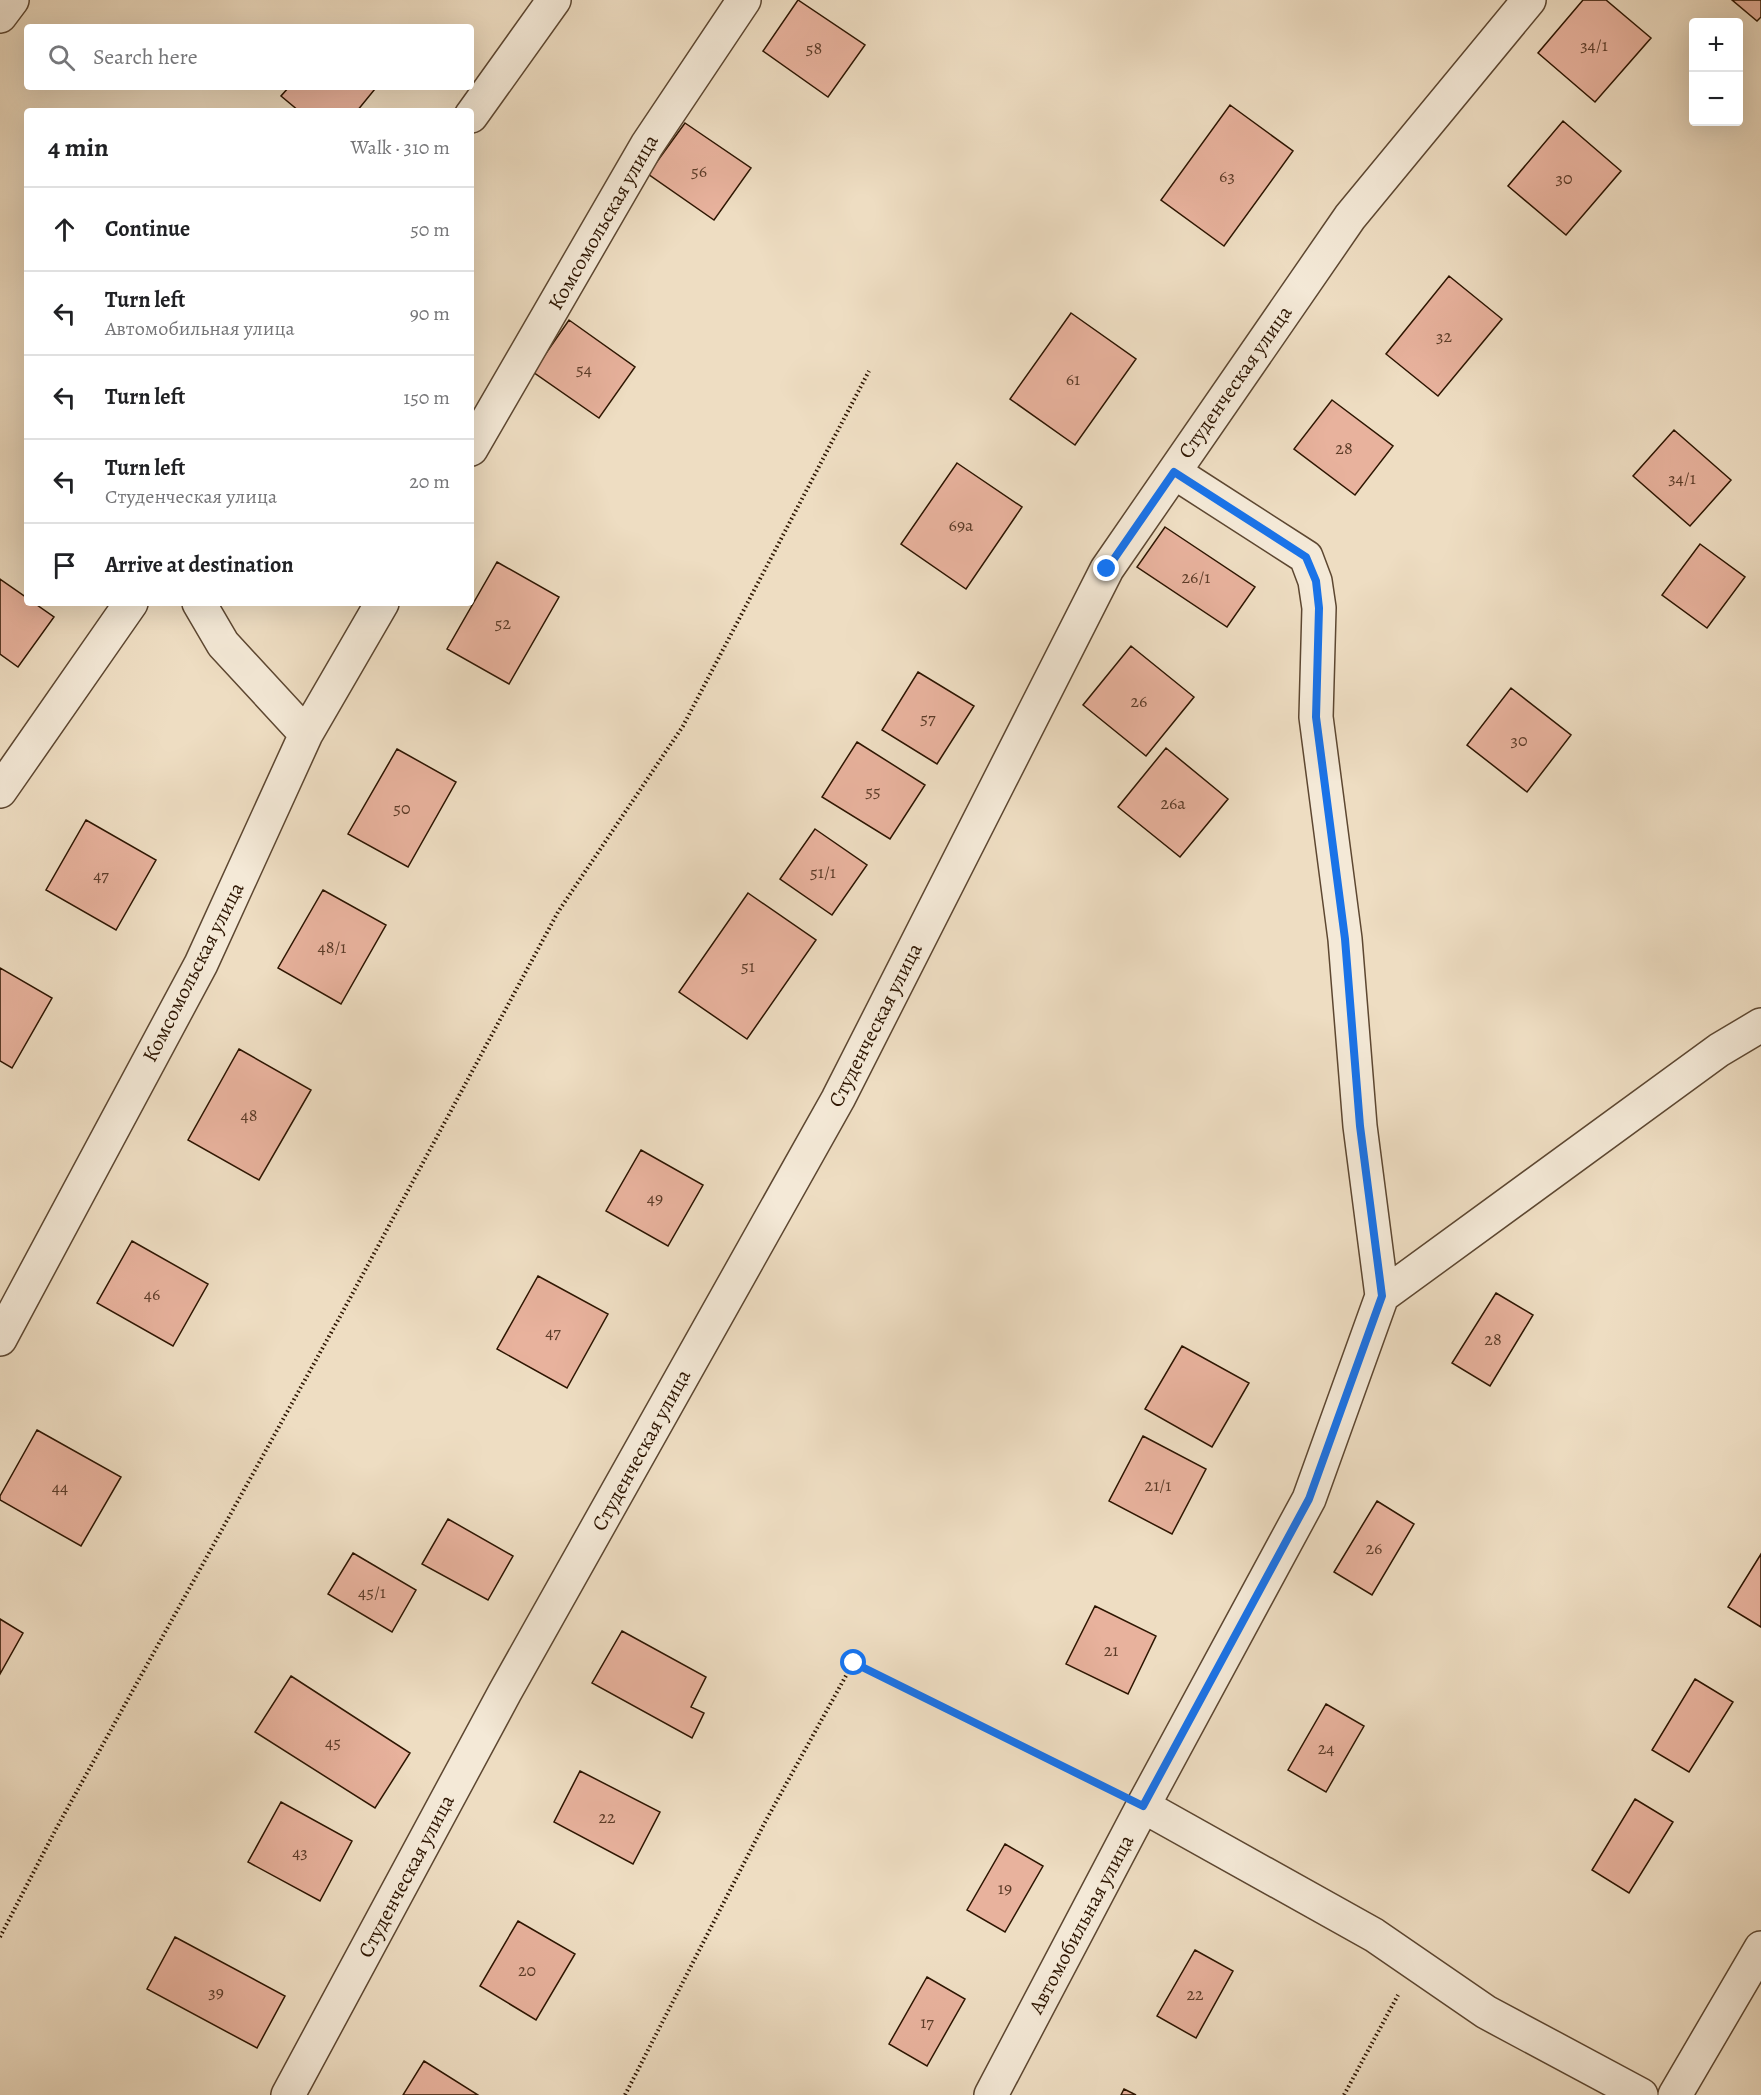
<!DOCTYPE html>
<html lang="en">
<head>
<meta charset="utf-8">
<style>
  body { margin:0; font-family:Alegreya,serif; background:#f2f2f2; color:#202124 }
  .controls { position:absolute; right:18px; top:18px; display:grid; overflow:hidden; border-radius:6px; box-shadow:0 6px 24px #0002 }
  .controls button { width:54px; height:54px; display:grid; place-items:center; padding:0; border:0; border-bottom:2px solid #e0e0e0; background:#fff; color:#202124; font:30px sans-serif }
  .stop { position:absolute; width:18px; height:18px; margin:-14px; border:4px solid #1a73e8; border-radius:50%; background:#fff }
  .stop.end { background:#1a73e8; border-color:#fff; box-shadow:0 2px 6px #0008 }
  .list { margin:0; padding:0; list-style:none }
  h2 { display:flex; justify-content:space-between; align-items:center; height:78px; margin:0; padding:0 24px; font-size:26px }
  h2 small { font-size:20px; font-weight:400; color:#757577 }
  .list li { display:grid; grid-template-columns:39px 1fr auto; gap:18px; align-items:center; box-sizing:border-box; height:84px; padding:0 24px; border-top:2px solid #e0e0e0 }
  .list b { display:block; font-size:22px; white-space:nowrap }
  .list p { margin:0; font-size:20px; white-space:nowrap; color:#757577 }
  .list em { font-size:20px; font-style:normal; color:#757577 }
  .icon { flex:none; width:33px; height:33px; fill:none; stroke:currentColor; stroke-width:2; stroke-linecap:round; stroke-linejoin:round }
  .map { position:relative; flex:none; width:1761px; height:2095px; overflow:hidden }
  .search { position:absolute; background:#fff; box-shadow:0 6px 24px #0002; left:24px; top:24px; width:450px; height:66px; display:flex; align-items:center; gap:15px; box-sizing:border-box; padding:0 21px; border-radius:6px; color:#757577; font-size:22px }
  .panel { position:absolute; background:#fff; box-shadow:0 6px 24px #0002; left:24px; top:108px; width:450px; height:498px; border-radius:6px }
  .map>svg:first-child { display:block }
  .building { fill:#e8b29d; stroke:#2d1501; stroke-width:1.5 }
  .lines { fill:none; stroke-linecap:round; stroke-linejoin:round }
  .minor-casing { stroke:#5d4731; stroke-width:36 }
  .path { stroke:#2d1501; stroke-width:4; stroke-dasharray:1.5 3; stroke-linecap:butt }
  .minor { stroke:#f4e9d7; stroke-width:33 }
  .route { stroke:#1a73e8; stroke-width:8 }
  .labels { text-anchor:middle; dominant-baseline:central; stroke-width:5; stroke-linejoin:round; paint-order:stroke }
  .number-label { font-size:18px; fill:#5c3c28 }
  .street-label { font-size:21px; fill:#2d1501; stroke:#f4e9d7 }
</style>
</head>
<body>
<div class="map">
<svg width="1761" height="2095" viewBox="0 0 1761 2095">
  <rect width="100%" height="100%" fill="#eeddc2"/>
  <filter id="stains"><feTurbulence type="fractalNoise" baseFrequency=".00333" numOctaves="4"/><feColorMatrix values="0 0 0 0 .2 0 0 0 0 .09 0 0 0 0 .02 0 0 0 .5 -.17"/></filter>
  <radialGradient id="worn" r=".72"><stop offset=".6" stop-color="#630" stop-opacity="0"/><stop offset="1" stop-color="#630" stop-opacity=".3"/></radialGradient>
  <path class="building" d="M798,0L865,45L828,97L763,51Z
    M1583,0H1606L1651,38L1595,102L1538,53Z
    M1732,0H1761V17L1757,21Z
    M289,87H372L375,89L357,111H299L281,96Z
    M1230,105L1293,151L1224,246L1161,200Z
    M1563,121L1621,171L1566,235L1508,186Z
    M685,123L751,168L714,220L648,174Z
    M1449,276L1502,319L1438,396L1386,354Z
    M1071,313L1136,359L1075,445L1010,399Z
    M569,320L635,367L599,418L533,372Z
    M1332,400L1393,446L1355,495L1294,449Z
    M1674,430L1731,480L1690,526L1633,476Z
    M957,463L1022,507L966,589L901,544Z
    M1165,527L1255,587L1227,627L1137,567Z
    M1700,544L1745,577L1707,628L1662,595Z
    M497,562L559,597L509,684L447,649Z
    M0,579L27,598V603H34L54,617L18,667L0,654Z
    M1131,646L1194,697L1146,756L1083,705Z
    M918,672L974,706L937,764L882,730Z
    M1511,688L1571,735L1527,792L1467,745Z
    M857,742L925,785L890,839L822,797Z
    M1166,748L1228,799L1180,857L1118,807Z
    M397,749L456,782L408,867L348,834Z
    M86,820L156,860L116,930L46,890Z
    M815,829L867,865L832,915L780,879Z
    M323,890L386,925L341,1004L278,968Z
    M748,893L816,940L747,1039L679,992Z
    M0,968L52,998L12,1068L0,1061Z
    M239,1049L311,1090L259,1180L188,1140Z
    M641,1150L703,1185L668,1246L606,1211Z
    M132,1241L208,1284L173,1346L97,1303Z
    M538,1276L608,1314L567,1388L497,1349Z
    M1496,1293L1533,1315L1490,1386L1452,1363Z
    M1182,1346L1249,1383L1212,1447L1145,1409Z
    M37,1430L121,1477L81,1546L0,1500V1496Z
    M1143,1436L1206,1469L1172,1534L1109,1501Z
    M1377,1501L1414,1524L1372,1595L1334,1572Z
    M448,1519L513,1556L488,1600L422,1564Z
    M353,1553L416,1590L392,1632L328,1594Z
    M1761,1554V1627L1728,1607Z
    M1095,1606L1156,1636L1128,1694L1066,1664Z
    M0,1619L23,1633L0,1674Z
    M622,1631L706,1677L691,1707L704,1713L692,1738L592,1683Z
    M291,1676L410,1753L375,1808L255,1732Z
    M1695,1679L1733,1702L1689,1772L1652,1750Z
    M1326,1704L1364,1726L1326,1792L1288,1770Z
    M580,1771L660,1812L633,1864L554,1822Z
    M1635,1799L1673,1822L1629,1893L1592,1870Z
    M281,1802L352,1841L320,1901L248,1862Z
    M1005,1844L1043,1866L1005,1932L967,1910Z
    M518,1921L575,1954L536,2020L480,1986Z
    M175,1937L285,1996L257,2048L147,1989Z
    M1195,1950L1233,1971L1196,2038L1157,2016Z
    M927,1977L965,1999L927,2066L889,2044Z
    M424,2061L478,2095H403Z
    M1124,2089L1136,2095H1121Z"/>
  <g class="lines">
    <defs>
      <path id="minor" d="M0,16L12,0
        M471,116L554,0
        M471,449L647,145L744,0
        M199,603L223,644L306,734
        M0,791L131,603
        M1382,1296L1719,1050L1761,1025
        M0,1339L201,964L306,734L382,603
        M1143,1806L1374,1935L1486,2012L1641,2095
        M288,2095L505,1692L838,1099L1107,569L1350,217L1529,0
        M991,2095L1143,1806L1309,1499L1382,1296L1360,1126L1345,939L1316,717L1319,608L1315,581L1306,557L1174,472
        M1675,2095L1761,1948"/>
    </defs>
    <use href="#minor" class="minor-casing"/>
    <path class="path" d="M0,1937L56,1829L342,1313L558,912L683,726L869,371
      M625,2095L764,1824L853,1663L1111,1790
      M1344,2095L1398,1995"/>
    <use href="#minor" class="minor"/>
  </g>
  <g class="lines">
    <path class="route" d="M854,1663L1143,1806L1309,1499L1382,1296L1360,1126L1345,939L1316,717L1319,608L1316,581L1306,557L1174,472L1107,569"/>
  </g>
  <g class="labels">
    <g class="number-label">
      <text x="1594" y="45">34/1</text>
      <text x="814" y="48">58</text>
      <text x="699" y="171">56</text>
      <text x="1227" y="176">63</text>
      <text x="1564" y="178">30</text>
      <text x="1444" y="336">32</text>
      <text x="584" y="369">54</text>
      <text x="1073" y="379">61</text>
      <text x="1344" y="448">28</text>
      <text x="1682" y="478">34/1</text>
      <text x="961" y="525">69а</text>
      <text x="1196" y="577">26/1</text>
      <text x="503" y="623">52</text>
      <text x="1139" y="701">26</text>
      <text x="928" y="718">57</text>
      <text x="1519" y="740">30</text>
      <text x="873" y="791">55</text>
      <text x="1173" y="803">26а</text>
      <text x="402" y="808">50</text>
      <text x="823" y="872">51/1</text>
      <text x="101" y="875">47</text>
      <text x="332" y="947">48/1</text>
      <text x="748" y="966">51</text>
      <text x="249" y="1115">48</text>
      <text x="655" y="1198">49</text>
      <text x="152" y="1294">46</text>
      <text x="553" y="1332">47</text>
      <text x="1493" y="1339">28</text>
      <text x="1158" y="1485">21/1</text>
      <text x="60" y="1487">44</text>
      <text x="1374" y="1548">26</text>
      <text x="372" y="1592">45/1</text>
      <text x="1111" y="1650">21</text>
      <text x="333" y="1742">45</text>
      <text x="1326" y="1748">24</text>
      <text x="607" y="1817">22</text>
      <text x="300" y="1852">43</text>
      <text x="1005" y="1888">19</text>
      <text x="527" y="1970">20</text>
      <text x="216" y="1992">39</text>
      <text x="1195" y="1994">22</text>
      <text x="927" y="2022">17</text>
    </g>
    <g class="street-label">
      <text transform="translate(603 222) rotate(-60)">Комсомольская улица</text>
      <text transform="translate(1235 382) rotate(-55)">Студенческая улица</text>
      <text transform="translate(193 972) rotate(-63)">Комсомольская улица</text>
      <text transform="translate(875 1025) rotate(-63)">Студенческая улица</text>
      <text transform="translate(641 1450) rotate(-61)">Студенческая улица</text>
      <text transform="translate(406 1876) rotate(-62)">Студенческая улица</text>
      <text transform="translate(1081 1924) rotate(-62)">Автомобильная улица</text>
    </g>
  </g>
  <rect width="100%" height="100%" filter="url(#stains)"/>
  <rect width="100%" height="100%" fill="url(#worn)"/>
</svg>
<div class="controls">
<button>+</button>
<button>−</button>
</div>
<div class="stop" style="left:854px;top:1663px"></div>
<div class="stop end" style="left:1107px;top:569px"></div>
<div class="search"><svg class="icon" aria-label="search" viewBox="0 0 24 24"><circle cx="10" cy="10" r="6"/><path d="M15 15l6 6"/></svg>Search here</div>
<section class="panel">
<h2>4 min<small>Walk · 310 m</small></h2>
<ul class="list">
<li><svg class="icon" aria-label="ahead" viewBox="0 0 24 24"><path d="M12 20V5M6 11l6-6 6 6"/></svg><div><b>Continue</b></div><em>50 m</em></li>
<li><svg class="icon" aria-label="left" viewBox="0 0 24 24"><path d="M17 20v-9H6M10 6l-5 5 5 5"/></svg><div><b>Turn left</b><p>Автомобильная улица</p></div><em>90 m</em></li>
<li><svg class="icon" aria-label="left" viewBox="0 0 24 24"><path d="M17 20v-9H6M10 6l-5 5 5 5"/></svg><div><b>Turn left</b></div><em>150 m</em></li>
<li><svg class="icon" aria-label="left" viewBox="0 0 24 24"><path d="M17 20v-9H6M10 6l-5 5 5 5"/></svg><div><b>Turn left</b><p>Студенческая улица</p></div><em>20 m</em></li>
<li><svg class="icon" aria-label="arrive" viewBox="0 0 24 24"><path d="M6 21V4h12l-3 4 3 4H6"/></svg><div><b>Arrive at destination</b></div></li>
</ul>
</section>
</div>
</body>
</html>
